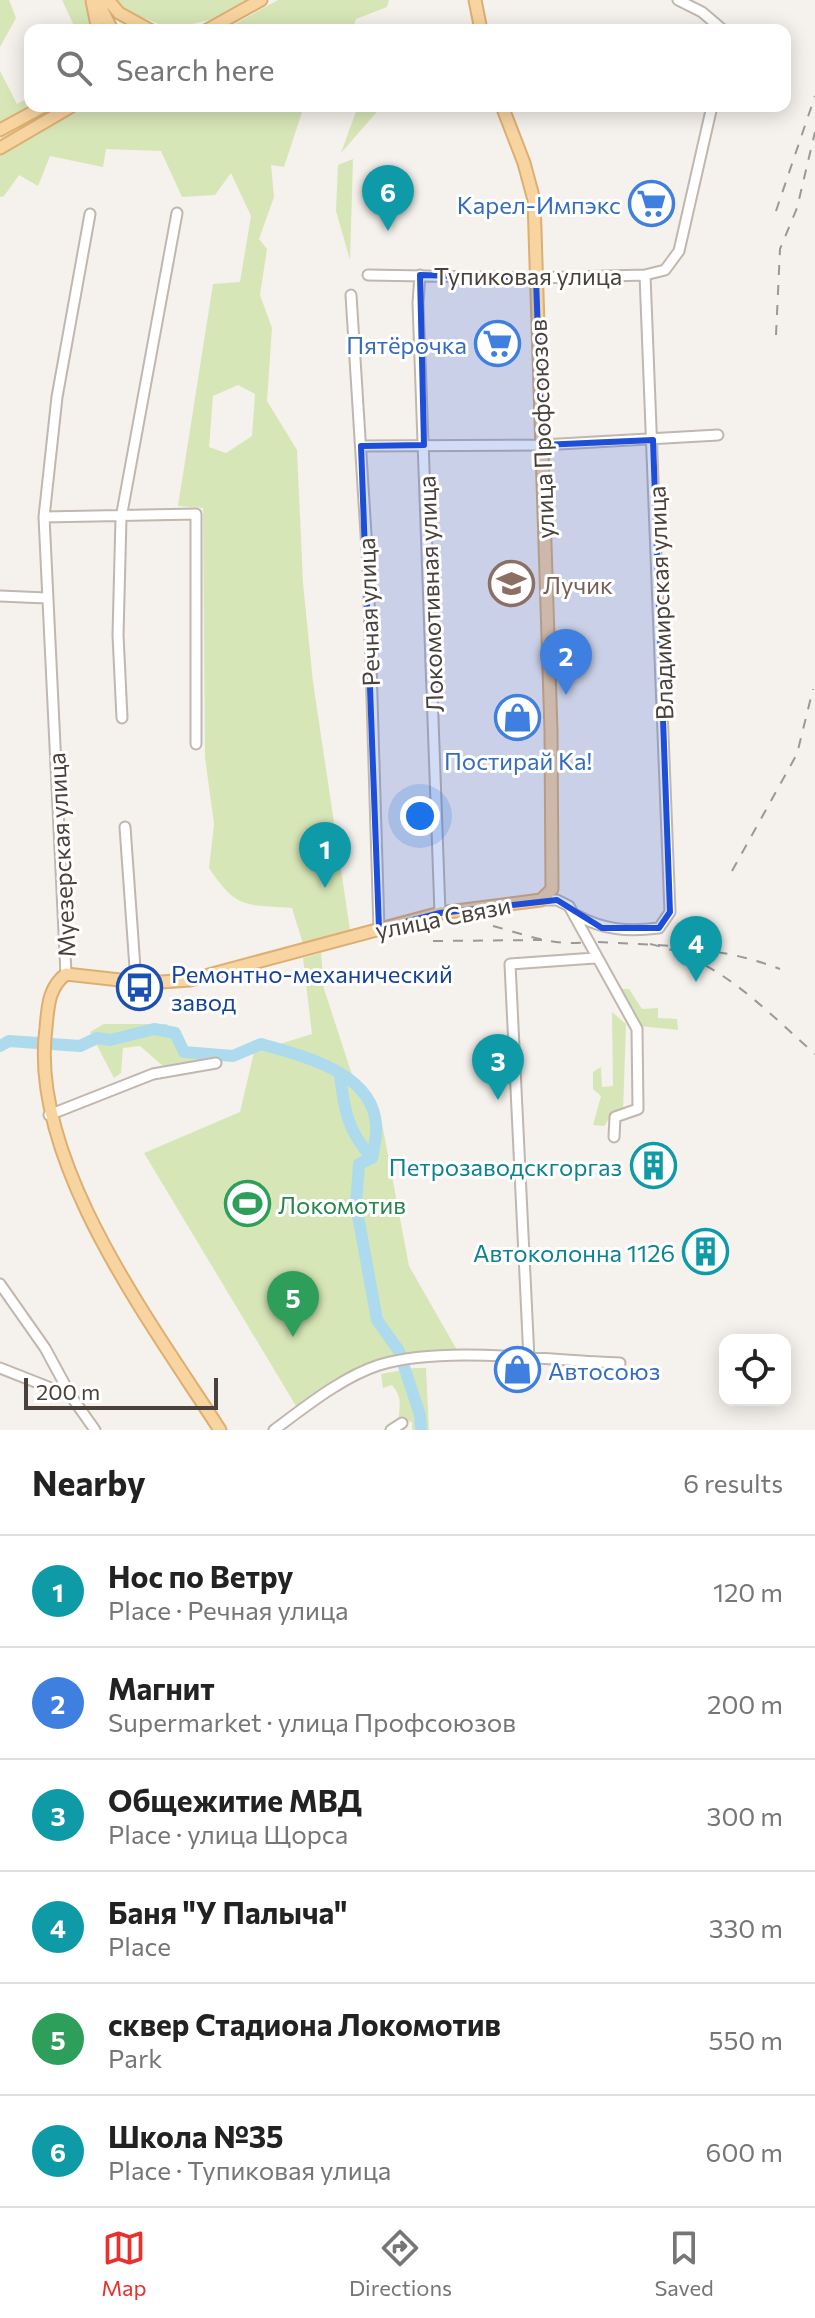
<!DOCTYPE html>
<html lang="en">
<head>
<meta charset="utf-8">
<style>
  body { margin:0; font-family:Commissioner,sans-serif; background:#f6f6f6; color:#222 }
  .controls { position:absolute; right:24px; bottom:24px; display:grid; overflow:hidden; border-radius:16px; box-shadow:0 4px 20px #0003 }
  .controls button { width:72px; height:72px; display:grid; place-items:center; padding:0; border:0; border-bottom:2px solid #e0e0e0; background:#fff; color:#222; font:40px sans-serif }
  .scale { position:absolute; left:24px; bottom:20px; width:194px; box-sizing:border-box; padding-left:8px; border:4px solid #49413a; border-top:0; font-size:22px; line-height:28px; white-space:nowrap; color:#49413a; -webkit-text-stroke:6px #fff; paint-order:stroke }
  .you { position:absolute; left:420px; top:816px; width:28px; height:28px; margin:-20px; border:6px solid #fff; border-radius:50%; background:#1a73e8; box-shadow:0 0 0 12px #1a73e833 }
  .badge { display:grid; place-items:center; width:52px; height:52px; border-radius:50%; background:#ed2f2b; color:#fff; font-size:26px; font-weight:700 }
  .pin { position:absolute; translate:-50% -66px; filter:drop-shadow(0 2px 4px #0008) }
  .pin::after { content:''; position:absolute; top:42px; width:28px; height:24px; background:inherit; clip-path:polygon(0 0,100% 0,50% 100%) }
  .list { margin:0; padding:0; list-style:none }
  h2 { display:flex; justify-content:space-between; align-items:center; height:104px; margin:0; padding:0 32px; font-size:34px }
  h2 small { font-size:26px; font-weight:400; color:#767676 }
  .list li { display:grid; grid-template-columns:52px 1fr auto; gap:24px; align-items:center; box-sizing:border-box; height:112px; padding:0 32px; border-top:2px solid #e0e0e0 }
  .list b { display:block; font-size:30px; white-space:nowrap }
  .list p { margin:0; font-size:26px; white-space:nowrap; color:#767676 }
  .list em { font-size:26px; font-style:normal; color:#767676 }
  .icon { flex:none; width:44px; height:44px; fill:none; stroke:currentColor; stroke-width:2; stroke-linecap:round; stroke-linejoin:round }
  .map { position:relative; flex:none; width:815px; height:1430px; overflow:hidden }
  .search { position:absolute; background:#fff; box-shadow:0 4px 20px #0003; left:24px; right:24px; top:24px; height:88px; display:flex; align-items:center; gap:20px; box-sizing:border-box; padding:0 28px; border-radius:16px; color:#767676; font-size:30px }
  .sheet { height:776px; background:#fff }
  nav { display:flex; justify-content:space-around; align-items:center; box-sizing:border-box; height:112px; border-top:2px solid #e0e0e0; background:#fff; font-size:22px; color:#767676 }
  nav a { display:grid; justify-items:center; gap:4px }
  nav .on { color:#ed2f2b }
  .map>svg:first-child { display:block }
  .green { fill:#d7e6b7; fill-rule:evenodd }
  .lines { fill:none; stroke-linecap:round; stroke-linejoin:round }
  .river { stroke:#addbed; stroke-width:12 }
  .minor-casing { stroke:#c0b7ae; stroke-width:13 }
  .major-casing { stroke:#ddaf71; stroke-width:15 }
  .minor { stroke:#fff; stroke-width:9 }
  .major { stroke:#f8d4a1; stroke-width:11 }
  .rail { stroke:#999; stroke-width:2; stroke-dasharray:10 10; stroke-linecap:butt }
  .marked { fill:#1d4ed8; fill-opacity:0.2; stroke:#1d4ed8; stroke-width:6; stroke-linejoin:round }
  .labels { text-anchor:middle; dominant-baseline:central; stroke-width:6; stroke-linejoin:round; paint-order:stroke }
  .shop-label { font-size:24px; fill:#366cbe; stroke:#fff; text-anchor:end }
  .street-label { font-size:24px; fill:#49413a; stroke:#fff }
  .education-label { font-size:24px; fill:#785e54; stroke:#fff; text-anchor:start }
  .transit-label { font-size:24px; fill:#164399; stroke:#fff; text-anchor:start }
  .culture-label { font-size:24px; fill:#0d838f; stroke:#fff; text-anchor:end }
  .leisure-label { font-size:24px; fill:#27864d; stroke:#fff; text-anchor:start }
</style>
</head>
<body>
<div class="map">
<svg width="815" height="1430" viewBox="0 0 815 1430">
  <rect width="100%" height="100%" fill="#f5f1ec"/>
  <path class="green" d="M0,0H9L16,18L0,47Z
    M62,0H84L93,30H76Z
    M115,0H246L209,20L171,29L122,9Z
    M278,0H389L387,7L356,19L352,30H224Z
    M0,71L17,104L30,97V106L0,122Z
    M88,106H304L284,167L271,165L274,197L259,239L267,249L260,295L272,328L267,401L297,450L303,583L313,682L350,930L303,944L292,908C245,904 237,910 209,868L214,824L205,757L203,508L178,506L213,284L240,282L251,216L231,173L215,195L182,197L161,151L106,149L103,167L50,156L38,186L19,175L4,196L0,197V155ZM238,385L255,394L252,436L226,453L209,447L213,396Z
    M358,106H382L341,153Z
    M353,159L350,260L336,211L338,165Z
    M321,953L324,989L358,1093L381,1118L409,1266L457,1350L377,1361L296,1406L144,1153L240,1112L254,1052L312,1034L303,958Z
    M618,989H629L642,1009L658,1008V1018L677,1019L678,1030L639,1026Z
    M612,1012L626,1024L623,1112L612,1114L604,1126L593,1125L601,1096L593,1089V1072L601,1067L602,1087L613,1086Z
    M104,1024H167L182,1055L212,1054L214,1059L163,1066L140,1046L123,1048L121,1073L114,1078L90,1032Z
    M414,1368H426L429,1430H412V1422L399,1419C399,1403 403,1399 392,1385L383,1388L381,1374Z"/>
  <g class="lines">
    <path class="river" d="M0,1046L9,1041L80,1046L97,1038L110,1040L154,1029L175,1033L184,1052L233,1056L261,1044C302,1056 374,1072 376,1126C377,1136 374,1148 372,1158L359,1164L356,1205L377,1320L399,1351L420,1415L421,1430
      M340,1075C344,1110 348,1132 372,1158"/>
    <defs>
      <path id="minor" d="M678,0L702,12L723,30
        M368,275L536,278L645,275L665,270L679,251L712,106
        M420,275L418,303L440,913
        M351,295L368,566L379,929
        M361,446L542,445L718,435
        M44,517L196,514V744
        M0,596L46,598
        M122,718L118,635L121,518L177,213
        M125,827L136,982
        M541,900H557L569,906L637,1029L638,1109L615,1117L614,1137
        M576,915C604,930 627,932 659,928L670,912L645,275
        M66,974L44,517L57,397L90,214
        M49,1115L153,1074L216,1063
        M0,1284L45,1348L71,1396L95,1430
        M529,1359L510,964L595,958
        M0,1368L71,1396
        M274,1430C305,1407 342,1377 379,1365C446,1345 549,1361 620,1363
        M391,1430L402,1423"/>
      <path id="major" d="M97,0L112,30
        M108,0L119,13L150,30
        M475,0L481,30
        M92,1L98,30
        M207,30L261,0
        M0,130L44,106
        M0,148L72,106
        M220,1430C152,1324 28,1160 46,1028C48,1007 48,988 66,974L147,983L190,980L440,913L541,900L552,889L551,731L534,200L524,163L502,106"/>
    </defs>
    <use href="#minor" class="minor-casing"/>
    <use href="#major" class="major-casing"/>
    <use href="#minor" class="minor"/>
    <use href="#major" class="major"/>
    <path class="rail" d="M776,211L815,96
      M776,335L780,249L797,208L815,132
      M732,871L797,754L813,689
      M493,926C524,934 554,947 587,942
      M433,941L542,940
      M598,942C660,945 721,946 780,969
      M650,944C719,959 764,1009 815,1054"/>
  </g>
  <path class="marked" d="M420,275L536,278L542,445L653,440L670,912L659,928H602L557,900L440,913L379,929L361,446L424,445Z"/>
  <defs>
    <symbol id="supermarket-ring" viewBox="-11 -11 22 22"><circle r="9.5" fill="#fff" stroke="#3f7fe0" stroke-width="1.5"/><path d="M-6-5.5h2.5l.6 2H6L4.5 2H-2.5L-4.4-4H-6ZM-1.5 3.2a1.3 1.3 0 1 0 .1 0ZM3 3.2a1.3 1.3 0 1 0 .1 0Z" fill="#3f7fe0"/></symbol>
    <symbol id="school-ring" viewBox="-11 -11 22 22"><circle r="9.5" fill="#fff" stroke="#8d6e63" stroke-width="1.5"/><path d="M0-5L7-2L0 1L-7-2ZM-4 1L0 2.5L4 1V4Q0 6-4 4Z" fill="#8d6e63"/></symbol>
    <symbol id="shop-ring" viewBox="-11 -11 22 22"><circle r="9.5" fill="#fff" stroke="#3f7fe0" stroke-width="1.5"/><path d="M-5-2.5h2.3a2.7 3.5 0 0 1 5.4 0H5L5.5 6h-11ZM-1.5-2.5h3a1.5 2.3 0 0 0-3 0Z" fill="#3f7fe0"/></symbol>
    <symbol id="bus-ring" viewBox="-11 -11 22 22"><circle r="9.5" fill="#fff" stroke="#1a4fb4" stroke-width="1.5"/><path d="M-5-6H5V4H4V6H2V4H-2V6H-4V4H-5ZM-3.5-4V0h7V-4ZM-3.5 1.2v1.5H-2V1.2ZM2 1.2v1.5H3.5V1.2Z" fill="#1a4fb4"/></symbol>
    <symbol id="building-ring" viewBox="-11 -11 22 22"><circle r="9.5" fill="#fff" stroke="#0f9aa8" stroke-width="1.5"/><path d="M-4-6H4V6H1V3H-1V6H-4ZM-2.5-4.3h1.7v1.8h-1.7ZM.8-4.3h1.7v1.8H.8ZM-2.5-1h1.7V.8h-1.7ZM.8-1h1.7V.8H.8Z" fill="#0f9aa8"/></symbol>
    <symbol id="stadium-ring" viewBox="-11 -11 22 22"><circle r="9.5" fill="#fff" stroke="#2e9e5b" stroke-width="1.5"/><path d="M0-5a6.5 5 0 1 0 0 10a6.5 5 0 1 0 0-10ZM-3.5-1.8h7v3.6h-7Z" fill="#2e9e5b"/></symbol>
  </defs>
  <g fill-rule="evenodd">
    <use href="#supermarket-ring" x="626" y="178" width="51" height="51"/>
    <use href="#supermarket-ring" x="472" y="318" width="51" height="51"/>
    <use href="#school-ring" x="486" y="558" width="51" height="51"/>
    <use href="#shop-ring" x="492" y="692" width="51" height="51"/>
    <use href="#bus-ring" x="114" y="962" width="51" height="51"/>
    <use href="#building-ring" x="628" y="1140" width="51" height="51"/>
    <use href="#stadium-ring" x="222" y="1178" width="51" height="51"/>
    <use href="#building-ring" x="680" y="1226" width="51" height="51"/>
    <use href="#shop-ring" x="492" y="1344" width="51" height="51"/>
  </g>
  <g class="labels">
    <g class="shop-label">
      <text x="621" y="204">Карел-Импэкс</text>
      <text x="467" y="344">Пятёрочка</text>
      <text x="518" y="760" text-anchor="middle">Постирай Ка!</text>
      <text x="548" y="1370" text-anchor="start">Автосоюз</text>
    </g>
    <g class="street-label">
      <text x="528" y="275">Тупиковая улица</text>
      <text transform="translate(541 429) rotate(-92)">улица Профсоюзов</text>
      <text transform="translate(430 594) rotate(-92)">Локомотивная улица</text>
      <text transform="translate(660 603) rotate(-92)">Владимирская улица</text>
      <text transform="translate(368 612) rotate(-92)">Речная улица</text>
      <text transform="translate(61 855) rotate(-93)">Муезерская улица</text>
      <text transform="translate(443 917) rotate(-11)">улица Связи</text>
    </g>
    <g class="education-label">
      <text x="543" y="584">Лучик</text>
    </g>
    <g class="transit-label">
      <text x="171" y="973">Ремонтно-механический<tspan x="171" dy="28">завод</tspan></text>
    </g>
    <g class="culture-label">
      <text x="622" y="1166">Петрозаводскгоргаз</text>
      <text x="675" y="1252">Автоколонна 1126</text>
    </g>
    <g class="leisure-label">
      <text x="278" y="1204">Локомотив</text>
    </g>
  </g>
</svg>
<div class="controls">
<button><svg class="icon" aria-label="locate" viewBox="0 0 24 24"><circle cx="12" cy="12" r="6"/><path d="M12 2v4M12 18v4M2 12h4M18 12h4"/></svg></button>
</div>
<div class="scale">200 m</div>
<div class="you"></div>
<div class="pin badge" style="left:325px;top:888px;background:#0f9aa8">1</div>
<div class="pin badge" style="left:566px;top:695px;background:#3f7fe0">2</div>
<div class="pin badge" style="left:498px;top:1100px;background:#0f9aa8">3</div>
<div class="pin badge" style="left:696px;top:982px;background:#0f9aa8">4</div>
<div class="pin badge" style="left:293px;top:1337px;background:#2e9e5b">5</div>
<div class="pin badge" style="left:388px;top:231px;background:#0f9aa8">6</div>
<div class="search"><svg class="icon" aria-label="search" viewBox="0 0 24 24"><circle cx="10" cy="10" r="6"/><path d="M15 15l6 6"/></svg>Search here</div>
</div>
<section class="sheet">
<h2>Nearby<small>6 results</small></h2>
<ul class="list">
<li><span class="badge" style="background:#0f9aa8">1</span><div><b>Нос по Ветру</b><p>Place · Речная улица</p></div><em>120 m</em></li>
<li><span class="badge" style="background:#3f7fe0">2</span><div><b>Магнит</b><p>Supermarket · улица Профсоюзов</p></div><em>200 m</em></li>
<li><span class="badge" style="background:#0f9aa8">3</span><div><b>Общежитие МВД</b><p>Place · улица Щорса</p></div><em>300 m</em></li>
<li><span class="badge" style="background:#0f9aa8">4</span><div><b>Баня &quot;У Палыча&quot;</b><p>Place</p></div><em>330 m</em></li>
<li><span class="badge" style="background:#2e9e5b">5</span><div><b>сквер Стадиона Локомотив</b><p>Park</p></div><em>550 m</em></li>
<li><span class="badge" style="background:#0f9aa8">6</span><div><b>Школа №35</b><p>Place · Тупиковая улица</p></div><em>600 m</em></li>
</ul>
</section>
<nav>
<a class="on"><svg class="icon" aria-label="map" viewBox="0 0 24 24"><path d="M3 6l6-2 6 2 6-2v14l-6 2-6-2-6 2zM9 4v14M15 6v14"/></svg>Map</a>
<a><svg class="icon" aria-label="directions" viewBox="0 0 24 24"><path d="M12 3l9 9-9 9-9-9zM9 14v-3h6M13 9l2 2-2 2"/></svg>Directions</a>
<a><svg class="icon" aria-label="saved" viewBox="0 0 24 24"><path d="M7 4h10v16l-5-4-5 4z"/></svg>Saved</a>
</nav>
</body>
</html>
